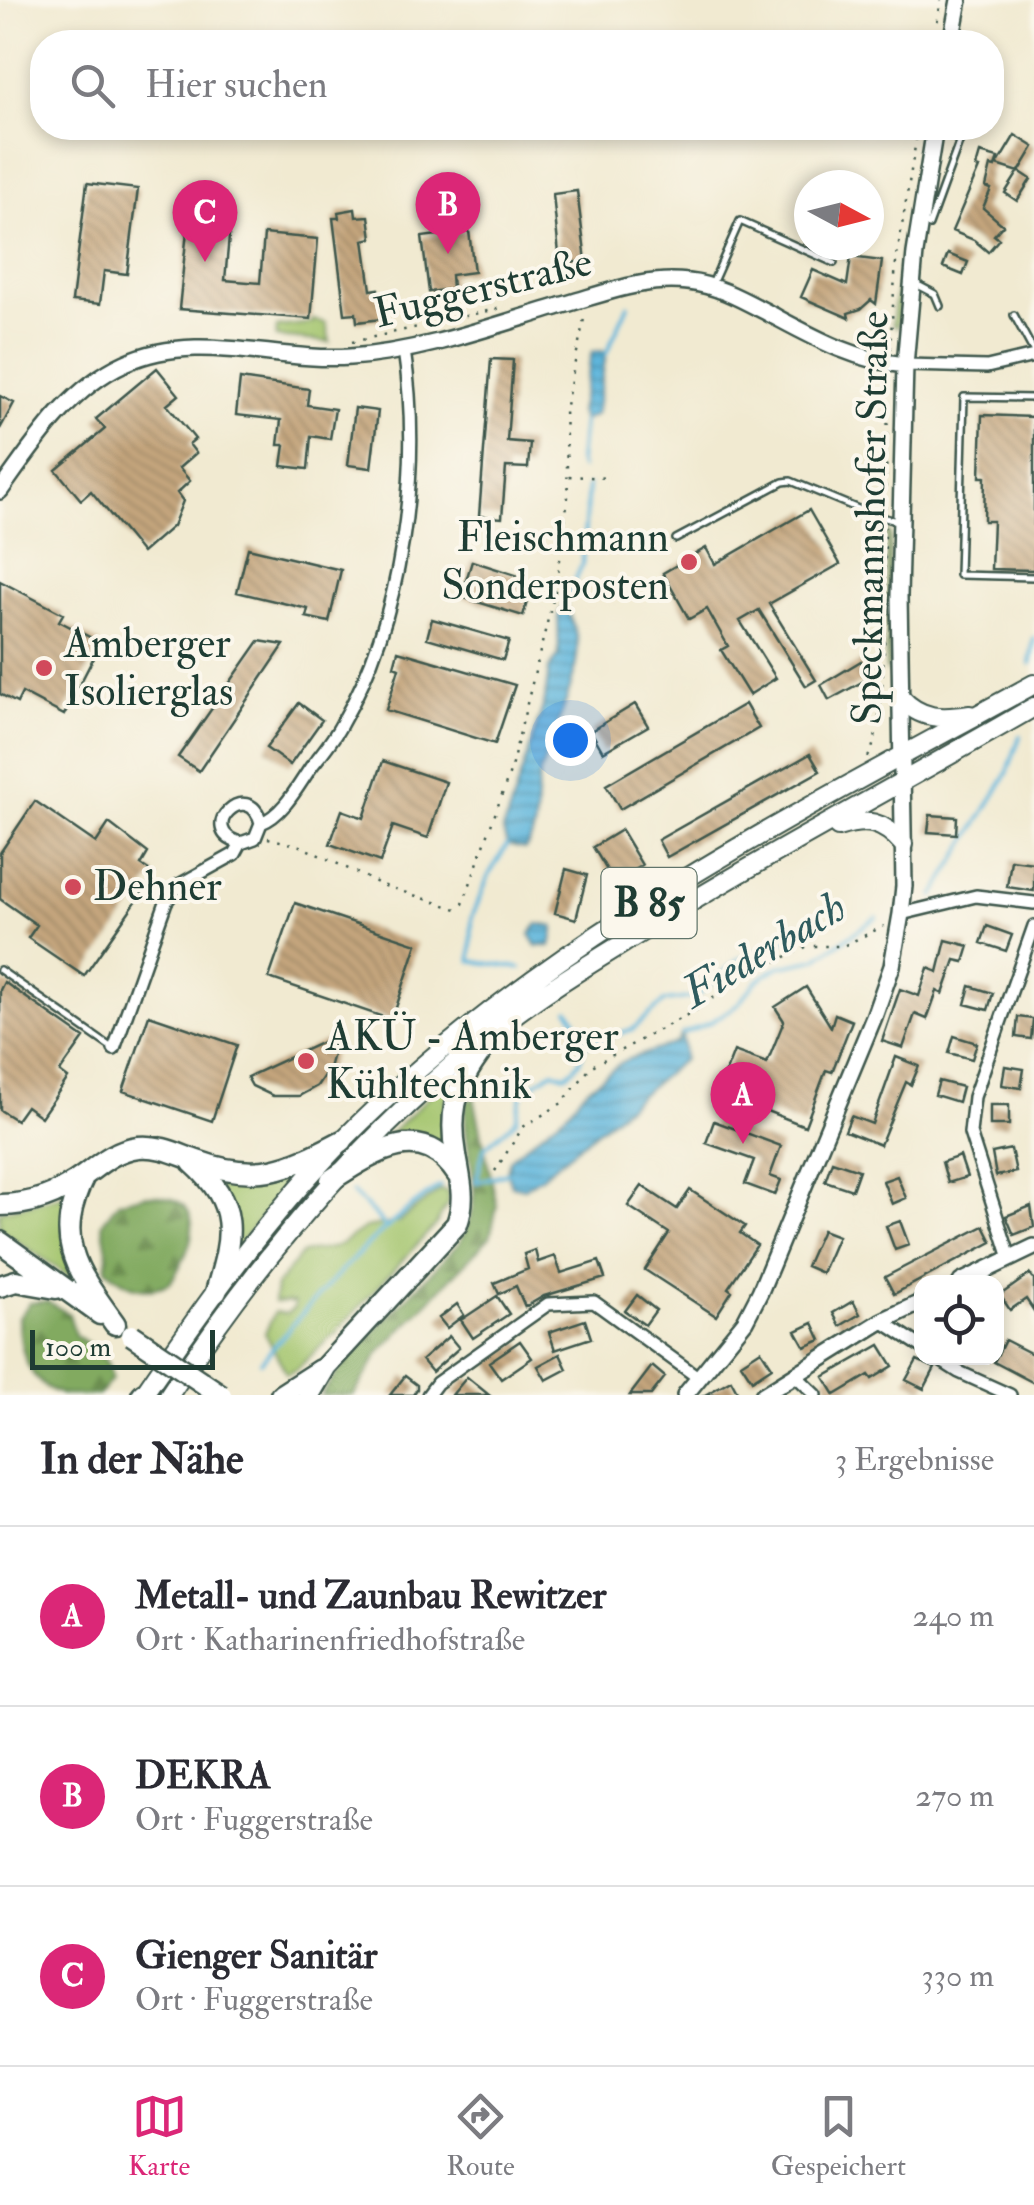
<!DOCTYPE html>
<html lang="de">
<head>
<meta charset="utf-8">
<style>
  body { margin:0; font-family:"IM FELL Double Pica",serif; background:#f7f7f7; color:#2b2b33 }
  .controls { position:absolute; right:30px; bottom:30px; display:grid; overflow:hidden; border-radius:20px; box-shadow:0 5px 15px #0003 }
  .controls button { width:90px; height:90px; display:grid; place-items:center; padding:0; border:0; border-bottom:2px solid #e1e1e2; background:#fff; color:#2b2b33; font:50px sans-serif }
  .compass { position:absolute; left:794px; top:170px; width:90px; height:90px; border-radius:50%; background:#fff; box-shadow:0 5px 15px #0003; rotate:97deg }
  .scale { position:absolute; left:30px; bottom:25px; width:185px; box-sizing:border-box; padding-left:10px; border:5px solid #1f3d34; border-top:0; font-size:28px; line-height:35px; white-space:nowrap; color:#1f3d34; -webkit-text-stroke:8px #fbf7ec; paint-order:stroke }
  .you { position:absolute; left:570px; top:740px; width:35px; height:35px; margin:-25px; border:8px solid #fff; border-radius:50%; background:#1a73e8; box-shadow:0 0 0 15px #1a73e833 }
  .badge { display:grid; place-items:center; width:65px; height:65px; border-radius:50%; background:#db2777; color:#fff; font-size:32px; font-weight:700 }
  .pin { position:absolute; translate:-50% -82px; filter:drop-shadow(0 2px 5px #0008) }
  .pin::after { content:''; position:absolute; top:52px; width:35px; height:30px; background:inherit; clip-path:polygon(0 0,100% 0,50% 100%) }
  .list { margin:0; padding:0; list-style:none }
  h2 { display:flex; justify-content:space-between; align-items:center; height:130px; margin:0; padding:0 40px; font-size:42px }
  h2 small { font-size:32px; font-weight:400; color:#7c7c81 }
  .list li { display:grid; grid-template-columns:65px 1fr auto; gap:30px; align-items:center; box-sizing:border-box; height:180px; padding:0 40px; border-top:2px solid #e1e1e2 }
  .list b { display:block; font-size:38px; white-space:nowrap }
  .list p { margin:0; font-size:32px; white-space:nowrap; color:#7c7c81 }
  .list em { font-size:32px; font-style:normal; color:#7c7c81 }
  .icon { flex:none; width:55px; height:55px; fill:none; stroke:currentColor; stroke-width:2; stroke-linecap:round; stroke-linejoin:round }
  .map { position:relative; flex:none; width:1034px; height:1395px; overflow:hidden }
  .search { position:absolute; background:#fff; box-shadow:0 5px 15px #0003; left:30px; right:30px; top:30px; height:110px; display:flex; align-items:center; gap:25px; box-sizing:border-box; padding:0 35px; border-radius:40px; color:#7c7c81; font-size:38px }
  .sheet { height:670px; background:#fff }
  nav { display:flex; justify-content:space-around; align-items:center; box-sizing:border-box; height:140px; border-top:2px solid #e1e1e2; background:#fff; font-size:28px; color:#7c7c81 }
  nav a { display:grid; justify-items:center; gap:5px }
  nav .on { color:#db2777 }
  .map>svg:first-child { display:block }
  .grass { fill:#a3c46c; stroke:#618050; stroke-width:2.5 }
  .forest { fill:url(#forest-firs); stroke:#50744a; stroke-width:2.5 }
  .water { fill:url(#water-rules); stroke:#3f7a88; stroke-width:2.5 }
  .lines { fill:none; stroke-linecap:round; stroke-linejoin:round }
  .stream { stroke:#5fb6dc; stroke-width:4 }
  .building { fill:url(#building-back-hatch) }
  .lane-casing { stroke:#3e574c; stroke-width:10 }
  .street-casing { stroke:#3e574c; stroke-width:16 }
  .secondary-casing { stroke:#3e574c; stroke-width:20 }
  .primary-casing { stroke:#3e574c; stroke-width:22 }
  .highway-casing { stroke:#3e574c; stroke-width:25 }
  .path { stroke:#3e574c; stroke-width:2.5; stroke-dasharray:2.5 8; stroke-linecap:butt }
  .lane { stroke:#fff; stroke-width:5 }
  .street { stroke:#fff; stroke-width:11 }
  .secondary { stroke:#fff; stroke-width:15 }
  .primary { stroke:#fff; stroke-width:18 }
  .highway { stroke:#fff; stroke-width:20 }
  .highway-bridge-casing { stroke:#3e574c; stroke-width:25; stroke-linecap:butt }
  .highway-bridge { stroke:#fff; stroke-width:20 }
  .poi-dot { fill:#d1495b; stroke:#fbf7ec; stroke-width:4 }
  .labels { text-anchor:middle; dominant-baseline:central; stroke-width:8; stroke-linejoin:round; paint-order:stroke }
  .shield { fill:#fbf7ec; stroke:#61756b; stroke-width:2.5 }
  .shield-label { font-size:40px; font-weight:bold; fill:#1f3d34 }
  .street-label { font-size:42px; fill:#1f3d34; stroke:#fbf7ec }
  .poi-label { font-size:42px; fill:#1f3d34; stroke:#fbf7ec; text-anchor:start }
  .water-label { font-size:45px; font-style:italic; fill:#2f5b5e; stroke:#fbf7ec }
</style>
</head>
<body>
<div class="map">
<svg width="1034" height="1395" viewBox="0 0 1034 1395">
  <defs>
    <pattern id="forest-firs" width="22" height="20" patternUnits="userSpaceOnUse" patternTransform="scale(2.5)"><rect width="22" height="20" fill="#82aa60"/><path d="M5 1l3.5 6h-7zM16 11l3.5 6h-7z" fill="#6a8c50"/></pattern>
    <pattern id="water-rules" width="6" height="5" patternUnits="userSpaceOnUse" patternTransform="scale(2.5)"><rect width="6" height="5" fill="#5fb6dc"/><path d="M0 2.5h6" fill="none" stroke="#4e95b3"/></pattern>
    <pattern id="building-back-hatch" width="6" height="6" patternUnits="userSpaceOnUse" patternTransform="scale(2.5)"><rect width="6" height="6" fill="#c4a57d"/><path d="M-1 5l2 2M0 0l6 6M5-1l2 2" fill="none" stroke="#9f8867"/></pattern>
  </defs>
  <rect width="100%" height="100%" fill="#fbf7ec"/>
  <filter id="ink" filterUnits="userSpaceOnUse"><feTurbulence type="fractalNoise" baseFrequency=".01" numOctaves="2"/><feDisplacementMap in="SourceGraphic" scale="20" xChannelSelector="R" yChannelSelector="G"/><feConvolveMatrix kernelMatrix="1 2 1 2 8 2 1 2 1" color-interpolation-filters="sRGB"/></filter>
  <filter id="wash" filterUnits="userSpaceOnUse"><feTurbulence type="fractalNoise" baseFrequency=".0048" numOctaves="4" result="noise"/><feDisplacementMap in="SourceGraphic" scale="40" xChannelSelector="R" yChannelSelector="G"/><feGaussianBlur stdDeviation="2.25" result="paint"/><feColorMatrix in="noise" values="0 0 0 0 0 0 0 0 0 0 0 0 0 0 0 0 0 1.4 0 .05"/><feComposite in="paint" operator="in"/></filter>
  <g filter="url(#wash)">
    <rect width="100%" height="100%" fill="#f1ead1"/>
    <path class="grass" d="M904,232L907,233L906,262L897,328L892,324Z
      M313,320L326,323L330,342L276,337L277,327L312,323Z
      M887,531L890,534L889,666L886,672Z
      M457,1069L459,1071L445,1102L449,1150L408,1135L385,1139Z
      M298,1173L234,1250L216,1177L255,1182Z
      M440,1190L448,1192V1203L436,1224L335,1333L297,1369L287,1374L265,1333L275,1312L287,1314L294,1308V1303L274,1302L276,1286L302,1253L336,1247L365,1228L398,1222Z
      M66,1195L80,1284L0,1229V1211Z"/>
    <path class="forest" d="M474,1098L497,1206L490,1237L379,1353L354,1395H321L345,1362L459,1243C491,1185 461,1161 466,1102Z
      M145,1195C211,1195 196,1243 170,1283C143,1295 127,1287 106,1269L108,1256L102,1223L118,1202Z
      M47,1301L69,1314L75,1335C93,1346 109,1356 112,1379L99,1395C88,1395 75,1395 65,1395C28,1387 19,1350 19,1317L30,1303Z"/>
    <path class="water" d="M602,351L606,354L596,414L583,421L579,412L592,352Z
      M565,602C568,614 575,627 577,639C582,674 550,739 540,774C533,800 542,825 525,849L507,845L503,831L545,700L549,669L559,655L558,616Z
      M538,924L555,927L551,946H537L530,934Z
      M682,1034L684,1059L542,1176L524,1188L511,1185L507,1173L510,1158L569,1111L581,1094L623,1061L676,1043Z"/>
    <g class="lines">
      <path class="stream" d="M606,354L628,305
        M581,468L579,461L583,421
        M565,602L582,565L588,486
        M1030,664L1034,638
        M507,845L489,875L472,917L471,961L521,968
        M934,896L1007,774L1020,736
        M682,1034L711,1022L737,1005L757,981L778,967L816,959L877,917
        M583,1045L633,1029L665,1001L696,997L738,959L795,936
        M507,1173L476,1182L484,1148L516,1120L523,1091L553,1071L565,1075C592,1059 585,1032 569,1010
        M352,1192L387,1228
        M261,1362C315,1297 370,1234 440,1186"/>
    </g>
    <g id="blocks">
      <path class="building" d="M1015,135L1034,147L1019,172L997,165Z
        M980,153L998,158L995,167L991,166L986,187L991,189L983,208L1003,225L994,235L999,239L988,252L974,240L952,231L979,168L976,167Z
        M1019,171L1031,179L1017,201L1005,193Z
        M87,183L138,189L127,274L104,271L100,304L72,301Z
        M577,191L586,261L560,264L553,194Z
        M355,209L356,217L369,216L372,238L364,240L371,290L378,289L382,319L357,322L356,313L345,314L333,218H339L338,212Z
        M189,211L231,215L225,280L260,283L264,234L318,239L311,319L179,309Z
        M469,231L474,272L451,275L452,289L429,292L422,237Z
        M948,254L968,262L963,275L943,267Z
        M851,257L882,261L876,304L871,300L861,309L848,313L849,318L801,297L813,270L847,285Z
        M491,359L513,360L507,441L530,443L528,468L506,467L502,518L479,516Z
        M157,368L179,395L167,405L195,439L189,444L196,453L179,468L190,481L177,493L183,501L173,526L142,553L91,491L81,500L56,470L105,429L96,419Z
        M240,379L309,389L307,405L335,409L330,439L311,436L308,469L282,466L285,445H278L281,420L236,415Z
        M0,396L14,403L0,429Z
        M355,408L378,411L371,468L348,465Z
        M982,415L1034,417V570L991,569L993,521H984L985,477H980Z
        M809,510L840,564L769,604L816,680L806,686L759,610L740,621L776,678L749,695L721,650L728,646L707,609L689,619L663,573L706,548L715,564Z
        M248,548L341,570L329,622L306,617L308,609L237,592Z
        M472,561L525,578L519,595L528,598L523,616L461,597Z
        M0,581L63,614L59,621L101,643L64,715L22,693L17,703L0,694Z
        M432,619L509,641L503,660L427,638Z
        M259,641L284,645L199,771L178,757Z
        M398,651L515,685L495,744L386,710L399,668L394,666Z
        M861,661L871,677L829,700L821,685Z
        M299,703L322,720L290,765L266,748Z
        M635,704L648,726L603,752L591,731Z
        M745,704L759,728L620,809L606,785Z
        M810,754L820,771L667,857L658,840Z
        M383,761L446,782L428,838L393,826L380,862L330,844L342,810L364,818Z
        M35,801L96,843L109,823L148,853L141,865L155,874L84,976L28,938L37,925L0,899V853Z
        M930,815L957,817L956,834L928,832Z
        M621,830L642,865L614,882L593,847Z
        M1011,860L1034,863V891L1007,887Z
        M566,869L587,875L576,919L555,913Z
        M295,903L417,944L392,1020L269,978Z
        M987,926L1012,935L1006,951L981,943Z
        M946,940L969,946L964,962L955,960L943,994L937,991L927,1019L915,1014L903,1048L882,1041L900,989L919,996L928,968L938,972Z
        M4,982L84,1038L60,1072L68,1078L41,1117L26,1106L16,1120L0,1110V990Z
        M970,986L993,993L988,1010L965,1004Z
        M806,987L831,1027L835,1014L852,1021L832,1072L826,1070L805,1126L718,1092L734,1051L767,1063L784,1021L775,1007Z
        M149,1015L237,1045L212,1121L123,1091Z
        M1018,1017L1033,1019L1031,1039L1016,1037Z
        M954,1036L977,1043L972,1059L949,1053Z
        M331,1038L333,1054L329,1068L317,1086L299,1096H273L252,1086L247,1077Z
        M896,1057L919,1066L911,1085L906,1082L880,1145L845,1131L851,1116L872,1124Z
        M1005,1066L1024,1069L1021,1088L1002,1085Z
        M939,1081L962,1087L958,1102L935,1095Z
        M990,1105H1009V1125H990Z
        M714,1121L781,1146L770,1176L781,1180L775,1195L745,1184L754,1160L706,1143Z
        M1011,1149L1016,1172L996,1176L992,1153Z
        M960,1156L967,1177L948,1183L942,1162Z
        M832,1161L859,1170L852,1190L825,1181Z
        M897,1176L906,1198L892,1204L883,1181Z
        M642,1186L677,1209L690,1190L745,1226L740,1233L757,1245L728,1288L732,1291L716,1316L645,1270L669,1233L628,1206Z
        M1031,1206L1034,1227L1014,1235L1006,1216Z
        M900,1221L909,1245L895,1250L886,1226Z
        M984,1226L992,1242L894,1294L885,1277Z
        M822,1230L838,1236L822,1273L806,1266Z
        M535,1250L538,1262L555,1256L561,1273L599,1261L605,1278L544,1296L525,1307L516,1286L499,1294L494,1283L528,1269L524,1254Z
        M1030,1274L1034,1280V1311L1026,1299L1010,1310L1000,1295Z
        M637,1295L656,1310L645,1325L625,1311Z
        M497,1296L509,1314L473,1338L461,1320Z
        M853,1301L860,1314L840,1326L833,1313Z
        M457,1304L464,1315L447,1328L439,1318Z
        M585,1320L591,1338L555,1350L549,1332Z
        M813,1323L821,1340L805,1347L796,1331Z
        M449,1336L459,1348L432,1372L422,1360Z
        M1005,1340L1034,1355V1383L994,1362Z
        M520,1341L532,1358L501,1379L489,1362Z
        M880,1345L893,1366L872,1379L869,1375L835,1395L824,1377Z
        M761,1350L772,1367L752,1380L741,1363Z
        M560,1354L567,1369L546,1380L538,1366Z
        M917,1360L935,1368L924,1389L906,1380Z
        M652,1366L665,1377L654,1391L651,1395H630Z
        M405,1376L417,1385V1389L413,1395H390Z
        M467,1377L489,1395H452Z
        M731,1380L739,1395H705Z"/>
    </g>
  </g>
  <g filter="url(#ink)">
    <use href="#blocks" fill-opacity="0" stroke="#3e574c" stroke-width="2.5"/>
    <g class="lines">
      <defs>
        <path id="lane" d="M922,223L929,225L960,140L935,130
          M914,283L935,294L940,306
          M712,284L740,221L834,263
          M1014,315L1034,352
          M1034,398L964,397L959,575L1034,577
          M676,539L783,482L791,481L873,515L897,521
          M0,970L112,1048"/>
        <path id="street" d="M905,365L987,367L1034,356
          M241,843C193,831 249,776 261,823
          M901,914L976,896L1034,903
          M114,1049L166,902L179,885L235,854L241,843L255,838L261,823C283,815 298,786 311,767C322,753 334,739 342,723C403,618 422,469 404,350
          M1010,1258L970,1133L974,1097L1034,926
          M882,1321L922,1347
          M937,1358L959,1372L1010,1395
          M794,1374L816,1395
          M428,1395L437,1383L548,1304L594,1302L699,1378"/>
        <path id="secondary" d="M951,42L959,0
          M0,491C34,443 70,388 125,363C197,330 275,362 350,357C424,352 498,324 570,303C608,292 647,277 688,282C718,285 745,301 772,315C815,338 856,361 905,365
          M961,1282L1034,1247
          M685,1395L745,1321L760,1292L874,1017L892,966L901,914L904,886L899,596L905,365L915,253L935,128
          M763,1395L882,1321L922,1302"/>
        <path id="primary" d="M901,698C921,720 942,719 970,715
          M838,827C867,818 883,821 903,844
          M143,1395C204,1306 267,1217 343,1140C536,944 795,815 1034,684
          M169,1395C262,1254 368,1129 501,1025C544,991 593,962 640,933C769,853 903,783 1034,707"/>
        <path id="highway" d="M192,1162C240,1205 233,1235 216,1292
          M84,1176C52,1241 77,1271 115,1324
          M331,1180C373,1153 422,1119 458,1175
          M0,1205C31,1205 60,1194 85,1175C102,1162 116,1150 138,1147C161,1145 177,1154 197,1161C257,1183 289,1169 342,1141
          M0,1242L100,1314
          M0,1286L16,1281L56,1288
          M142,1395L144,1393
          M281,1395L320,1370
          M309,1395L326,1366L457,1224C466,1199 460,1180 456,1155C445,1093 467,1068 504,1023"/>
      </defs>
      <use href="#lane" class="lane-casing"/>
      <use href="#street" class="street-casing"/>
      <use href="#secondary" class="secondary-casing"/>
      <use href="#primary" class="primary-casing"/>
      <use href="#highway" class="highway-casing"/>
      <path class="path" d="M934,42L941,0
        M352,342L505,307
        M863,342H875L888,335
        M890,349L896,262L918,128
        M569,476L608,478
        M885,509L889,377
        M868,757C889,724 884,573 885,527
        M268,838L300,846L382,885L457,909L463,904L510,772L557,583L568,497L565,410L585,314
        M495,1171L523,1127L562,1103L592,1066L698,1009L739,979L808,946H843L884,926"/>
      <use href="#lane" class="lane"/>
      <use href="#street" class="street"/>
      <use href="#secondary" class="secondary"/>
      <use href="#primary" class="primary"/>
      <use href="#highway" class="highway"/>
      <defs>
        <path id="highway-bridge" d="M132,1335L221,1395"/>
      </defs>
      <use href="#highway-bridge" class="highway-bridge-casing"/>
      <use href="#highway-bridge" class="highway-bridge"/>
    </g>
  </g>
  <g class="poi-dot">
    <circle cx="689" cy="562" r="10"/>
    <circle cx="44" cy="668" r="10"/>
    <circle cx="73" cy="887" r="10"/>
    <circle cx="306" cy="1061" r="10"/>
  </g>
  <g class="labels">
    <rect class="shield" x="601.5" y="868" width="95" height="70" rx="8"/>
    <g class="shield-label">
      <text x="649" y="903">B 85</text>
    </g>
    <g class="street-label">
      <text transform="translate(483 288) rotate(-14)">Fuggerstraße</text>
      <text transform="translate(871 518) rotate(-89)">Speckmannshofer Straße</text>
    </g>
    <g class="poi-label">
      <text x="669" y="538" text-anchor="end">Fleischmann<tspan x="669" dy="48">Sonderposten</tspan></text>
      <text x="64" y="644">Amberger<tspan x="64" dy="48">Isolierglas</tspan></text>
      <text x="93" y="887">Dehner</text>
      <text x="326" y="1037">AKÜ - Amberger<tspan x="326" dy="48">Kühltechnik</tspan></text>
    </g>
    <g class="water-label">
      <text transform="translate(764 950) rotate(-31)">Fiederbach</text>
    </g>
  </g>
</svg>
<div class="controls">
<button><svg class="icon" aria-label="locate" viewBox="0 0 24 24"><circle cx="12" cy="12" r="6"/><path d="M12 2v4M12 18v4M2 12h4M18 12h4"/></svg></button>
</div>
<svg class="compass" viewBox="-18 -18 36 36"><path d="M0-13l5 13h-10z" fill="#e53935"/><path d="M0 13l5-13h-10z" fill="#7c7c81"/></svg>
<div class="scale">100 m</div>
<div class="you"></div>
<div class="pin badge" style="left:743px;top:1144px">A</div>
<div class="pin badge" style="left:448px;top:254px">B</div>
<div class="pin badge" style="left:205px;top:262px">C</div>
<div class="search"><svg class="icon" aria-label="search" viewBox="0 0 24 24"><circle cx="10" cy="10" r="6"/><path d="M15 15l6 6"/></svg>Hier suchen</div>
</div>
<section class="sheet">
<h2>In der Nähe<small>3 Ergebnisse</small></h2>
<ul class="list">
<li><span class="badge">A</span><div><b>Metall- und Zaunbau Rewitzer</b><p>Ort · Katharinenfriedhofstraße</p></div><em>240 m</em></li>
<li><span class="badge">B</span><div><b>DEKRA</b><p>Ort · Fuggerstraße</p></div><em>270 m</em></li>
<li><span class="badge">C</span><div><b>Gienger Sanitär</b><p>Ort · Fuggerstraße</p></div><em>330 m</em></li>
</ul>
</section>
<nav>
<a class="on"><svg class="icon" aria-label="map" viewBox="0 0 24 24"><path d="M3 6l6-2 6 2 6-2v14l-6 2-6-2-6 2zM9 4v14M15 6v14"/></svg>Karte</a>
<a><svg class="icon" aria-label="directions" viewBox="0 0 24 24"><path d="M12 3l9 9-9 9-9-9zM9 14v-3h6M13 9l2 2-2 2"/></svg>Route</a>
<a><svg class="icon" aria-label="saved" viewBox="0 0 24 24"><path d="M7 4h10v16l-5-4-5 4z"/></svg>Gespeichert</a>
</nav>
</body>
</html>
